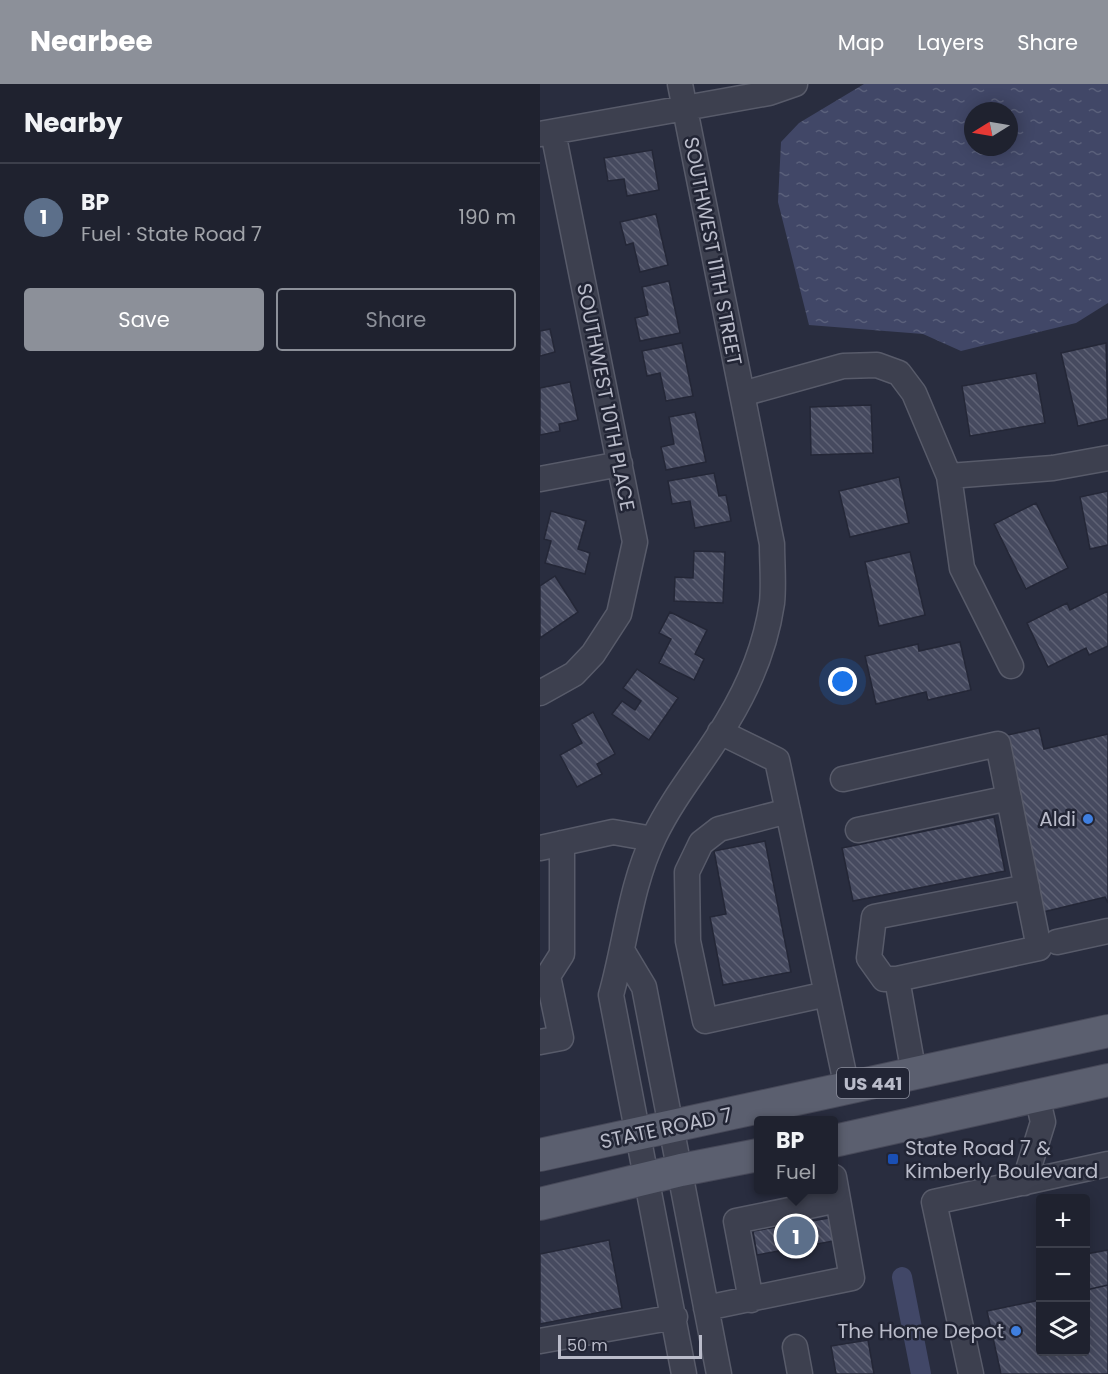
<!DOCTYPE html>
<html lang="en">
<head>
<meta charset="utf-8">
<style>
  body { margin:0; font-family:Poppins,sans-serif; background:#272a37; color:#f1f3f6 }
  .controls { position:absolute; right:18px; bottom:18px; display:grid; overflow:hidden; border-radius:6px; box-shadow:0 3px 15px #0003 }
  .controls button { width:54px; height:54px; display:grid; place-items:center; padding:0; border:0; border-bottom:2px solid #3c3f4b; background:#1f222f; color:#f1f3f6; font:30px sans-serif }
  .compass { position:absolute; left:424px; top:18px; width:54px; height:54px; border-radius:50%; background:#1f222f; box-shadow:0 3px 15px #0003; rotate:259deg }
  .scale { position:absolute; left:18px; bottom:15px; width:144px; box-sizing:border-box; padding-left:6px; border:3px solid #babcca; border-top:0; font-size:16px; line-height:21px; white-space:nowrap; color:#babcca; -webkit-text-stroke:4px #222535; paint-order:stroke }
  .you { position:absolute; left:303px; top:598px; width:21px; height:21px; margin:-15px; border:4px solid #fff; border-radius:50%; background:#1a73e8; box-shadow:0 0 0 9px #1a73e833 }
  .badge { display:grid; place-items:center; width:39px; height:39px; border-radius:50%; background:#8c9099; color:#fff; font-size:20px; font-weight:700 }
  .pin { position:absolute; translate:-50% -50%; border:3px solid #fff; box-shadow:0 2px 6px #0006 }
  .popup { position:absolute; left:214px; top:1032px; width:84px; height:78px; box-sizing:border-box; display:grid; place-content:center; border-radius:6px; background:#1f222f; filter:drop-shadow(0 2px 4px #0005); font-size:20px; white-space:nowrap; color:#a1a4aa }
  .popup b { font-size:22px; color:#f1f3f6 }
  .popup::after { content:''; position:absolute; left:50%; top:100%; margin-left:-12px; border:12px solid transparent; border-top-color:#1f222f }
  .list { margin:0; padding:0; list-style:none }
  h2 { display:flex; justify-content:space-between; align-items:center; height:78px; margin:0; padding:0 24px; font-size:26px }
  h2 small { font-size:20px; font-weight:400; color:#a1a4aa }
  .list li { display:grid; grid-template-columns:39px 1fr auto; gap:18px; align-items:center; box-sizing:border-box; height:108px; padding:0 24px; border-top:2px solid #3c3f4b }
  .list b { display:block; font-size:22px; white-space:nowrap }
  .list p { margin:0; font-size:20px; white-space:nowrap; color:#a1a4aa }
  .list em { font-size:20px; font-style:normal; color:#a1a4aa }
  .actions { display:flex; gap:12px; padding:18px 24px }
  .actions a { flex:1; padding:14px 0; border:2px solid #8c9099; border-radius:6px; text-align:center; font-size:21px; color:#8c9099 }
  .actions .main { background:#8c9099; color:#fff }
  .icon { flex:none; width:33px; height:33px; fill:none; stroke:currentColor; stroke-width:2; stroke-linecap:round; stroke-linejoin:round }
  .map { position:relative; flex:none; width:568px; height:1290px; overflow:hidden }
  header { display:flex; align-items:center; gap:36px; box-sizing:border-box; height:84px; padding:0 30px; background:#8c9099; color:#fff }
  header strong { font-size:28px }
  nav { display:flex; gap:33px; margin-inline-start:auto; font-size:21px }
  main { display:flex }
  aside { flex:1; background:#1f222f }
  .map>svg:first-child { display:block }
  .water { fill:url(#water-ripples); fill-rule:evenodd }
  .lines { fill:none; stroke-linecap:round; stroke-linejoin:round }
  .canal { stroke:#414767; stroke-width:20 }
  .building { fill:url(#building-back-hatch); stroke:#242737; stroke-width:1.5 }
  .minor-casing { stroke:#585b6a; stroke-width:27 }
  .major-casing { stroke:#474959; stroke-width:34 }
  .minor { stroke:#3d404f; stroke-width:24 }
  .major { stroke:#5b5f6f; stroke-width:32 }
  .shop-dot { fill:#3f7fe0; stroke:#222535; stroke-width:2 }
  .transit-dot { fill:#1a4fb4; stroke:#222535; stroke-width:2 }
  .labels { text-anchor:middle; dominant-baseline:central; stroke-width:5; stroke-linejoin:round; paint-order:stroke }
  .shield { fill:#222535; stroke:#8c8f9d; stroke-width:1.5 }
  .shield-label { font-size:18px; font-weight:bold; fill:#babcca }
  .street-label { font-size:20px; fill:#babcca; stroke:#222535 }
  .poi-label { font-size:20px; fill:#babcca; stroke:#222535; text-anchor:end }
</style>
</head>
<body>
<header>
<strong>Nearbee</strong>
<nav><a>Map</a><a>Layers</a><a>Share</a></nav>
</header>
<main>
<aside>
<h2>Nearby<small></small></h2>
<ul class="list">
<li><span class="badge" style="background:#5c6f8a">1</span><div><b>BP</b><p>Fuel · State Road 7</p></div><em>190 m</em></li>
</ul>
<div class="actions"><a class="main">Save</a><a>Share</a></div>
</aside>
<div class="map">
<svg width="568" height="1290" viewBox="0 0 568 1290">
  <defs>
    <pattern id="water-ripples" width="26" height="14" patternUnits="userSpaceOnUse" patternTransform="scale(1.5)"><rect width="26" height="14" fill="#414767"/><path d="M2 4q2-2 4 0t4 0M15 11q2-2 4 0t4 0" fill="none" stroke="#5a607b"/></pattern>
    <pattern id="building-back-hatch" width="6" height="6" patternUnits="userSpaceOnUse" patternTransform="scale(1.5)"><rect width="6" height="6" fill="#464a5f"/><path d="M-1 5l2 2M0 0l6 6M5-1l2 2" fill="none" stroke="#5f6275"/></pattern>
  </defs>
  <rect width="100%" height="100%" fill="#292d3f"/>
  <path class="water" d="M324,0H568V219L536,239L421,267L383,250L269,241L238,118L241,58L259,39ZM433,27H469V63H433Z"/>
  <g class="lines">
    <path class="canal" d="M362,1193L381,1290"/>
  </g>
  <path class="building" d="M112,66L119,106L87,112L84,95L68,97L64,74Z
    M116,130L128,181L100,188L93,159L86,161L80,138Z
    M129,197L140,249L100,257L95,234L108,231L102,203Z
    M10,245L15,268L0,272V247Z
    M142,259L153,312L126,317L120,289L107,292L102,267Z
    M566,259L568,335L538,342L521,269Z
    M496,289L505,339L430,352L422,302Z
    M30,298L38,336L19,340L20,347L0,351V304Z
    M331,321L333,369L271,371L270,323Z
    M155,328L166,378L126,386L121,363L134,360L129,333Z
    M174,389L179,412L186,411L191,437L155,444L150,417L132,420L128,397Z
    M359,393L369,439L310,453L299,407Z
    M568,407V461L550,465L540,413Z
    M496,419L528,484L486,505L454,440Z
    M11,427L46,437L38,465L50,469L45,490L5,479L11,457L4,455Z
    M154,467L185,468L183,519L134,517L135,493L153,494Z
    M370,468L385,531L339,542L325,478Z
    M15,492L38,528L0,554V502Z
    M568,507V562L549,571L546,564L508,583L487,539L527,519L530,526Z
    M130,528L167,546L155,570L164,575L154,596L119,579L131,555L119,549Z
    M420,558L431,606L388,616L386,608L336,620L325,572L378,560L379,567Z
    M97,585L138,614L109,656L72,630L82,617L95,626L101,617L83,604Z
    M53,628L75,670L57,680L62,690L37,703L20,671L42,659L32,640Z
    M499,644L504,665L568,650V819L565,813L503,828L463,652Z
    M454,733L465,787L313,817L302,764Z
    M225,757L251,888L183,901L170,833L186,830L174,767Z
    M295,1133L299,1156L217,1171L213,1147Z
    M69,1156L82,1224L0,1240V1170Z
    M568,1166V1201L546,1206V1170Z
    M568,1201V1290H461L447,1227L500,1216V1268H546V1206Z
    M328,1256L334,1290H296L291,1262Z"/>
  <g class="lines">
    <defs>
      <path id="minor" d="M140,0L232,460C232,479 234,500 232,519C226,560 209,602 187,638C164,677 134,711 114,753C90,803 86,858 71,911L144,1290
        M0,50L229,9L255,0
        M202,310L303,282L337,281L359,289L374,309L409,392L422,484L471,582
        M409,392L513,384L568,374
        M0,395L80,380
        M0,609L34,590L53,570L79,530L95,458L13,48
        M180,648L237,676L307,1004
        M303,695L458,660L499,864L357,895L374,990
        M248,727L179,745L161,759L147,788L148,857L165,937L287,910
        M318,746L469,714
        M0,764L73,748L113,755
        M517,858L568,847
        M83,868L104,903L179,1290
        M8,892L22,870V759
        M0,894L8,892L21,954L0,958
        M357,895H344L329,874L334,833L487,803
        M484,1099L503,1038L497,1012
        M211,1216L196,1137L298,1116
        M166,1224L312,1194L294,1093
        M0,1257L135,1233
        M255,1263L260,1290
        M431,1290L394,1118L568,1080"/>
      <path id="major" d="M294,1057L568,996
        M0,1071L568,947
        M0,1120L141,1086L218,1071"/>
    </defs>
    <use href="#minor" class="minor-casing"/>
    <use href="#major" class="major-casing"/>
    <use href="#minor" class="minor"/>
    <use href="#major" class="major"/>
  </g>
  <g class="shop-dot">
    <circle cx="548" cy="735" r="6"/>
    <circle cx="476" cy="1247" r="6"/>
  </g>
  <rect class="transit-dot" x="347" y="1069" width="12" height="12" rx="3"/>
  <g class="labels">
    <rect class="shield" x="297" y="984" width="72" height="30" rx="4.5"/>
    <g class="shield-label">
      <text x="333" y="999">US 441</text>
    </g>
    <g class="street-label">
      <text transform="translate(173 167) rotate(79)">SOUTHWEST 11TH STREET</text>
      <text transform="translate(66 313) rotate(79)">SOUTHWEST 10TH PLACE</text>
      <text transform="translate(126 1044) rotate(-12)">STATE ROAD 7</text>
    </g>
    <g class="poi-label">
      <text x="536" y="735">Aldi</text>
      <text x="365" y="1064" text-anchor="start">State Road 7 &amp;<tspan x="365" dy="23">Kimberly Boulevard</tspan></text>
      <text x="464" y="1247">The Home Depot</text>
    </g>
  </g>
</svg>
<div class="controls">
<button>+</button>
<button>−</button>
<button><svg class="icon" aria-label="layers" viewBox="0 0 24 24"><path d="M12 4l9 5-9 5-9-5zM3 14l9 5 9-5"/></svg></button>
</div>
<svg class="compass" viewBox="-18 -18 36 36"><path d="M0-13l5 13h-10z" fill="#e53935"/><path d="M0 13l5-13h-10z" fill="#a1a4aa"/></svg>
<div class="scale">50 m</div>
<div class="you"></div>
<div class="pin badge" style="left:256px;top:1152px;background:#5c6f8a">1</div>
<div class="popup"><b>BP</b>Fuel</div>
</div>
</main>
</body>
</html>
